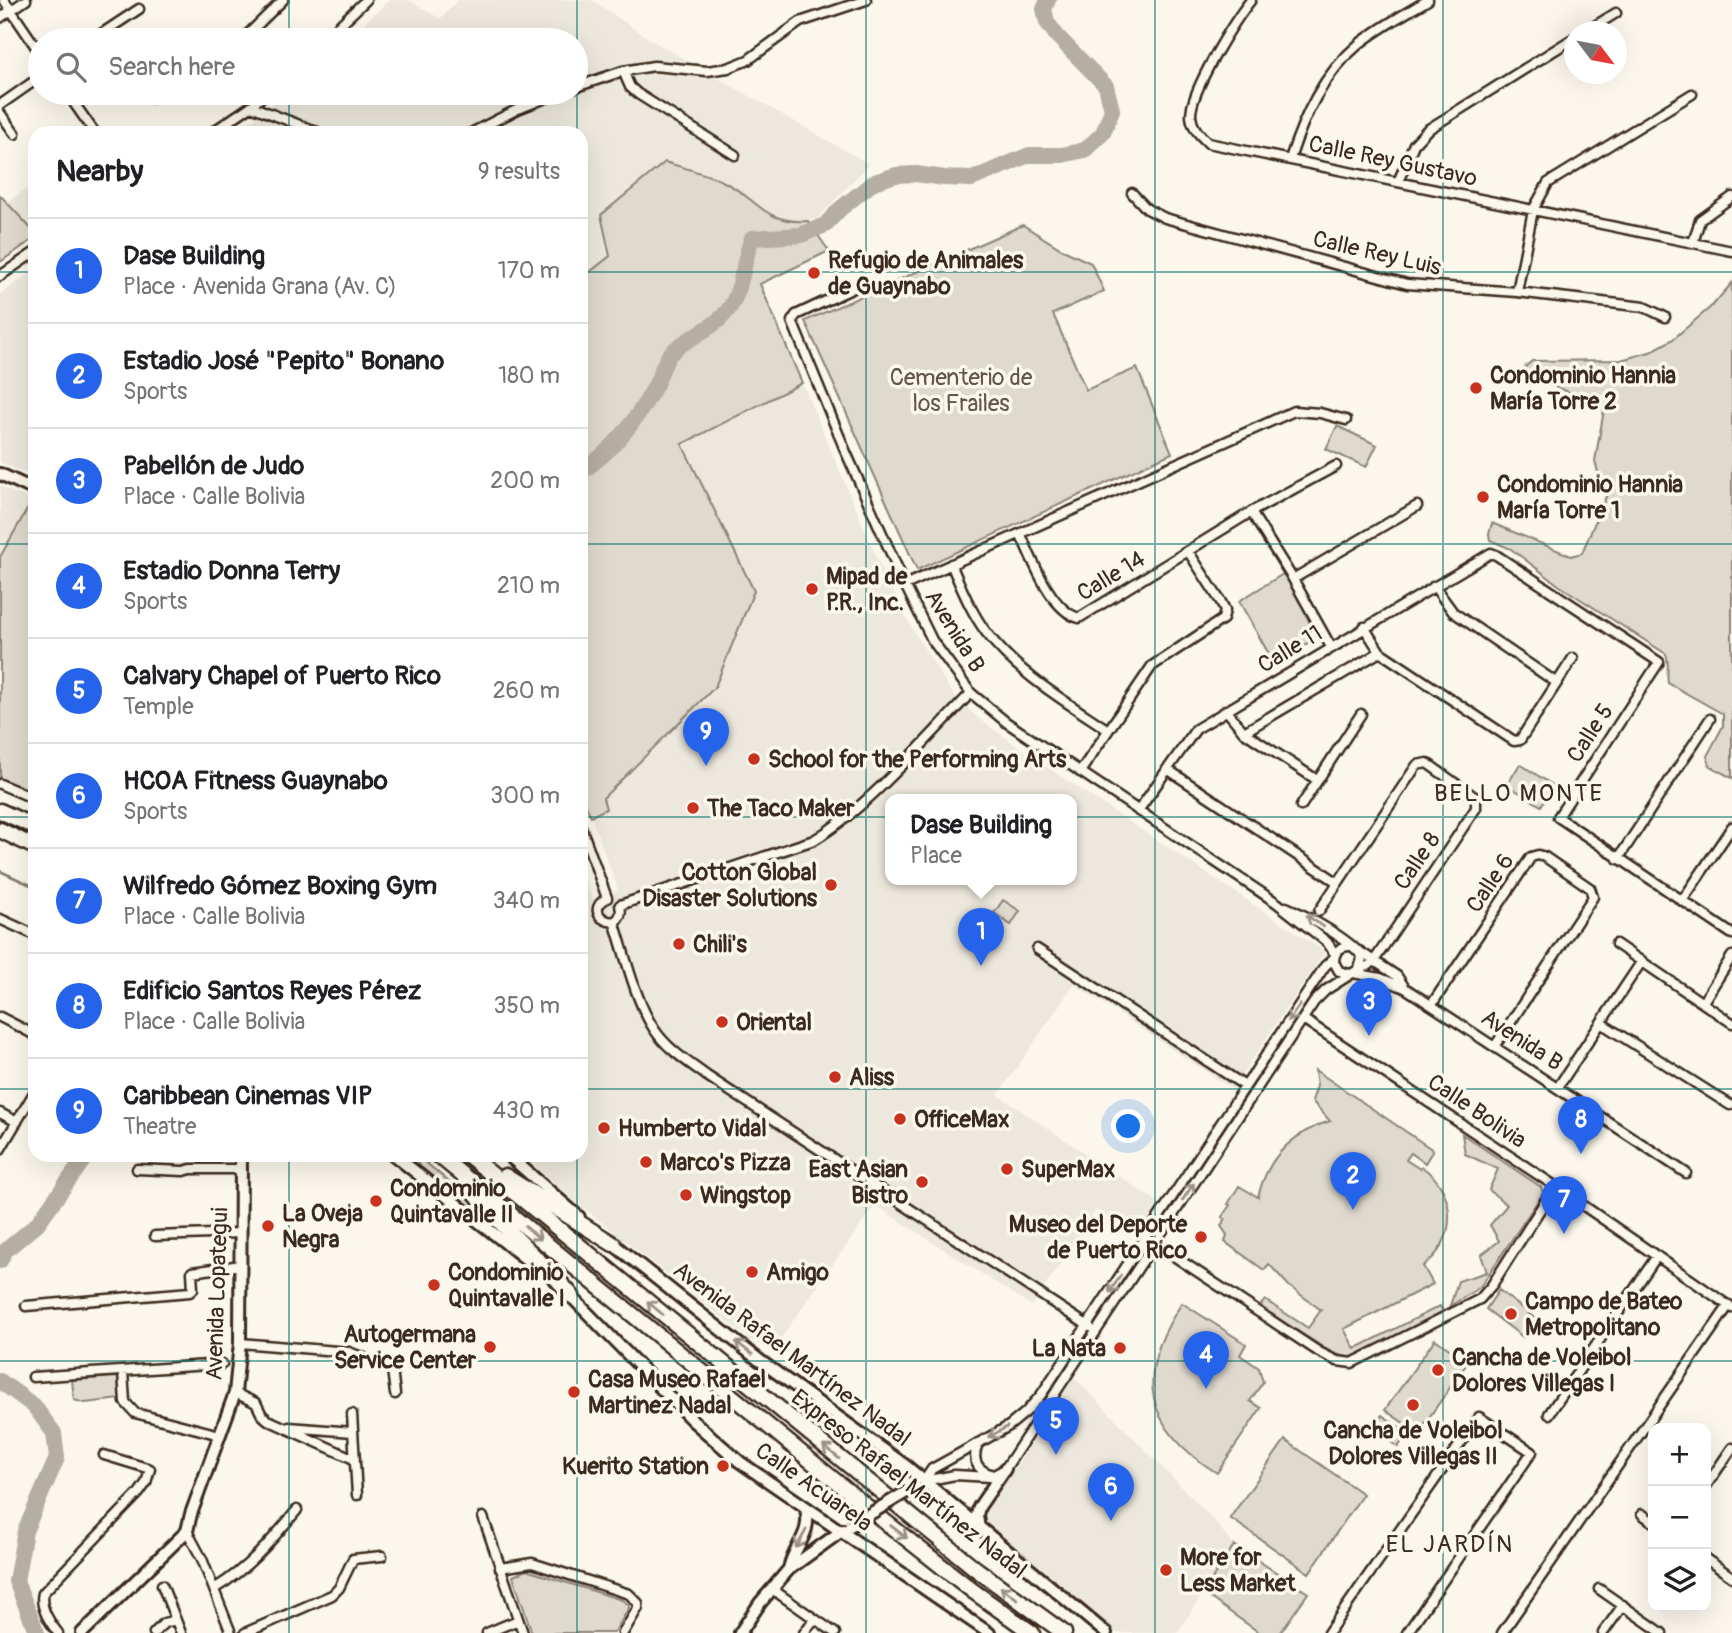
<!DOCTYPE html>
<html lang="en">
<head>
<meta charset="utf-8">
<style>
  body { margin:0; font-family:Pangolin,sans-serif; background:#f2f2f2; color:#202124 }
  .controls { position:absolute; right:21px; bottom:21px; display:grid; overflow:hidden; border-radius:14px; box-shadow:0 7px 28px #0002 }
  .controls button { width:63px; height:63px; display:grid; place-items:center; padding:0; border:0; border-bottom:2px solid #e0e0e0; background:#fff; color:#202124; font:35px sans-serif }
  .compass { position:absolute; left:1564px; top:21px; width:63px; height:63px; border-radius:50%; background:#fff; box-shadow:0 7px 28px #0002; rotate:122deg }
  .you { position:absolute; left:1129px; top:1127px; width:24px; height:24px; margin:-18px; border:5px solid #fff; border-radius:50%; background:#1a73e8; box-shadow:0 0 0 10px #1a73e833 }
  .badge { display:grid; place-items:center; width:46px; height:46px; border-radius:50%; background:#2563eb; color:#fff; font-size:23px; font-weight:700 }
  .pin { position:absolute; translate:-50% -58px; filter:drop-shadow(0 2px 4px #0008) }
  .pin::after { content:''; position:absolute; top:37px; width:24px; height:21px; background:inherit; clip-path:polygon(0 0,100% 0,50% 100%) }
  .popup { position:absolute; left:885px; top:794px; width:192px; height:91px; box-sizing:border-box; display:grid; place-content:center; border-radius:14px; background:#fff; filter:drop-shadow(0 2px 5px #0005); font-size:23px; white-space:nowrap; color:#757577 }
  .popup b { font-size:26px; color:#202124 }
  .popup::after { content:''; position:absolute; left:50%; top:100%; margin-left:-14px; border:14px solid transparent; border-top-color:#fff }
  .list { margin:0; padding:0; list-style:none }
  h2 { display:flex; justify-content:space-between; align-items:center; height:91px; margin:0; padding:0 28px; font-size:30px }
  h2 small { font-size:23px; font-weight:400; color:#757577 }
  .list li { display:grid; grid-template-columns:46px 1fr auto; gap:21px; align-items:center; box-sizing:border-box; height:105px; padding:0 28px; border-top:2px solid #e0e0e0 }
  .list b { display:block; font-size:26px; white-space:nowrap }
  .list p { margin:0; font-size:23px; white-space:nowrap; color:#757577 }
  .list em { font-size:23px; font-style:normal; color:#757577 }
  .icon { flex:none; width:38px; height:38px; fill:none; stroke:currentColor; stroke-width:2; stroke-linecap:round; stroke-linejoin:round }
  .map { position:relative; flex:none; width:1732px; height:1633px; overflow:hidden }
  .search { position:absolute; background:#fff; box-shadow:0 7px 28px #0002; left:28px; top:28px; width:560px; height:77px; display:flex; align-items:center; gap:18px; box-sizing:border-box; padding:0 24px; border-radius:38px; color:#757577; font-size:26px }
  .panel { position:absolute; background:#fff; box-shadow:0 7px 28px #0002; left:28px; top:126px; width:560px; height:1036px; border-radius:21px }
  .map>svg:first-child { display:block }
  .built { fill:#ede8dd; fill-rule:evenodd }
  .green { fill:#dfd9ce; stroke:#8d8276; stroke-width:2 }
  .lines { fill:none; stroke-linecap:round; stroke-linejoin:round }
  .stream { stroke:#85796d; stroke-width:2.5 }
  .river { stroke:#b6aea2; stroke-width:16 }
  .street-casing { stroke:#3b2a1e; stroke-width:13 }
  .secondary-casing { stroke:#3b2a1e; stroke-width:16 }
  .highway-casing { stroke:#3b2a1e; stroke-width:19 }
  .street { stroke:#fbf7ec; stroke-width:8 }
  .secondary { stroke:#fbf7ec; stroke-width:10 }
  .highway { stroke:#fbf7ec; stroke-width:14 }
  .secondary-bridge-casing { stroke:#3b2a1e; stroke-width:16; stroke-linecap:butt }
  .secondary-bridge { stroke:#fbf7ec; stroke-width:10 }
  .oneway { stroke:#9b9085 }
  .grid { fill:none; stroke:#0f766e; stroke-width:2; stroke-opacity:0.55 }
  .poi-dot { fill:#c8321e; stroke:#fbf7ec; stroke-width:2.5 }
  .labels { text-anchor:middle; dominant-baseline:central; stroke-width:7; stroke-linejoin:round; paint-order:stroke }
  .street-label { font-size:23px; fill:#3b2a1e; stroke:#fbf7ec }
  .poi-label { font-size:23px; font-weight:bold; fill:#3b2a1e; stroke:#fbf7ec; text-anchor:start }
  .park-label { font-size:23px; fill:#64564a; stroke:#fbf7ec }
  .neighbourhood-label { font-size:24px; letter-spacing:2px; fill:#3b2a1e; stroke:#fbf7ec }
</style>
</head>
<body>
<div class="map">
<svg width="1732" height="1633" viewBox="0 0 1732 1633">
  <rect width="100%" height="100%" fill="#fbf7ec"/>
  <filter id="ink" filterUnits="userSpaceOnUse"><feTurbulence type="fractalNoise" baseFrequency=".0143" numOctaves="2"/><feDisplacementMap in="SourceGraphic" scale="14" xChannelSelector="R" yChannelSelector="G"/><feConvolveMatrix kernelMatrix="1 2 1 2 8 2 1 2 1" color-interpolation-filters="sRGB"/></filter>
  <g filter="url(#ink)">
    <path class="built" d="M389,0H409L440,19L458,0H592L651,40L869,164L817,219L794,222L775,218L722,181L665,162L610,256L581,279V133H235L289,93H576V40H346Z
      M35,183V233L6,203Z
      M35,270V478L0,462V294Z
      M802,383L883,572L910,625L954,696L982,721L1041,763L1325,952L1232,1089L1074,984L998,1095L1159,1203L1136,1237L1096,1210L1032,1306L875,1205L778,1342L759,1344L752,1341L562,1191L524,1155H581V868L592,899L618,890L591,816L606,809L603,798L715,687L754,591L681,444ZM890,800H1072V880H890Z
      M0,486L32,501L0,557Z
      M1074,1377L1208,1514L1234,1545L1177,1633H1115L1048,1579L988,1525L985,1517L989,1507Z"/>
    <path class="green" d="M665,162C684,168 704,173 722,181C757,197 762,224 808,221L829,251L760,284L802,383L682,444L754,591L715,687L603,798L606,809L591,816L581,796V279L610,256L601,215Z
      M0,195L35,233V238L0,262Z
      M1023,225L1063,250L1091,263L1104,291L1053,314L1086,390L1137,368L1172,453L917,570L805,321Z
      M1732,283V778L1710,766L1707,756L1723,726V714L1668,683C1666,672 1670,664 1666,654L1560,586L1511,549L1490,540L1489,534L1492,523L1571,556L1582,553L1607,494L1608,483L1598,472L1595,461L1604,410L1596,402L1525,376V367L1532,361L1621,360L1650,352L1672,340L1713,305Z
      M1337,426L1377,445L1366,467L1326,449Z
      M32,501L35,504V794L0,780V557Z
      M1288,571L1316,638L1274,663L1239,601Z
      M1520,764L1554,786L1541,806L1507,785Z
      M1003,900L1020,911L1011,925L994,913Z
      M1315,1070L1433,1150L1425,1163L1411,1153L1406,1160L1420,1169L1422,1167C1458,1191 1458,1242 1423,1266L1433,1284L1344,1329L1355,1349L1440,1306L1444,1313L1351,1358L1332,1353L1263,1309L1261,1305L1265,1300L1308,1328L1321,1310L1289,1286L1269,1264L1264,1270L1225,1242L1227,1235L1221,1226L1225,1219L1222,1217L1230,1205L1228,1204L1239,1186L1258,1197C1267,1158 1292,1133 1330,1121L1312,1101L1317,1086Z
      M1462,1134L1541,1187L1543,1193L1480,1287L1450,1306L1458,1281L1487,1272L1481,1255L1499,1241L1490,1225L1507,1205L1489,1190L1498,1169L1465,1154Z
      M402,1155H417L489,1216L486,1220Z
      M1499,1290L1537,1320L1523,1337L1486,1309Z
      M1182,1303L1246,1344L1240,1355L1259,1368L1263,1382L1250,1401L1261,1408L1217,1473C1143,1427 1134,1374 1182,1303Z
      M1435,1339L1468,1362L1418,1433L1385,1410Z
      M118,1377L120,1399L85,1403L74,1400L72,1380Z
      M1382,1415L1408,1433L1398,1447L1373,1429Z
      M1285,1440L1363,1494L1309,1573L1230,1518Z
      M1234,1545L1308,1593L1280,1633H1260L1203,1593Z
      M526,1570L622,1600L629,1605V1608L614,1633H532L513,1576Z"/>
    <g class="lines">
      <path class="stream" d="M0,871L35,887"/>
      <path class="river" d="M581,472C614,450 635,422 654,388C660,378 663,363 670,354C684,339 707,332 722,317C743,297 742,263 752,238L801,235L825,225L840,209L874,182L896,175L916,174L945,178L972,179L1029,155H1062L1085,150L1103,133L1112,110L1106,86L1057,36L1047,22L1044,9L1048,0
        M0,1261L5,1251L37,1224L87,1155
        M0,1381L34,1406L54,1433L57,1458L25,1531L16,1581L37,1633"/>
      <defs>
        <path id="street" d="M4,0L40,53
          M1251,0C1235,20 1190,91 1191,116C1192,128 1200,135 1208,143L1732,251
          M0,18L26,0
          M1585,32L1616,13
          M92,40L139,9
          M242,40L283,0
          M324,40L366,0
          M623,71L630,87L638,94L735,155
          M576,87L623,71L654,66L707,71L728,68L748,60L800,22L866,0
          M67,93L95,133
          M147,93L151,98
          M0,105L40,77
          M251,106L320,133
          M0,113L15,134
          M211,133L251,106L266,93
          M471,133L518,109L559,93
          M1290,159C1304,116 1323,74 1359,44C1380,27 1405,14 1428,0
          M1398,182L1414,144L1427,130L1574,38
          M1132,193L1147,209L1165,218L1407,284L1517,292L1644,307L1665,317
          M1693,243L1700,220L1732,197
          M0,276L35,252
          M862,284L796,315L792,321L845,450L905,585L932,640L971,693L1006,722L1277,903L1327,942L1335,954
          M1517,292L1533,210L1548,183L1692,94
          M1251,512L1293,579L1331,647
          M1021,535C1032,559 1051,611 1079,618L1251,512L1336,466
          M951,564C961,587 971,612 986,632C1018,674 1065,701 1108,730
          M1293,579L1417,506
          M905,585L1294,411L1320,413L1346,420
          M1434,586L1453,612L1557,683
          M1364,627L1380,652L1514,741L1520,740L1573,658
          M1226,710L1244,732L1317,780
          M1244,732L1380,652
          M1167,769L1337,882
          M1080,772L1152,666L1223,619L1225,610L1221,602L1188,551
          M0,784L35,799
          M1301,806L1361,714
          M1138,811L1196,729L1491,553L1496,555L1659,662L1558,817L1732,934
          M581,827L607,898
          M1618,859L1710,719
          M607,898C578,915 627,937 620,905
          M1682,901L1732,827
          M620,905L814,840C871,805 923,742 971,693
          M1319,911L1417,765L1427,763L1476,798V808L1374,961L1368,966L1359,969
          M0,919L35,935
          M614,921C625,954 635,1000 654,1029C667,1049 688,1062 707,1076L1090,1327
          M1616,944L1732,1023
          M1037,949L1245,1086
          M1359,951L1397,976L1405,988
          M1353,973L1380,978L1405,988L1686,1173
          M1350,974L1339,971L1334,962C1334,952 1340,946 1350,946
          M1703,1002L1732,956
          M1432,1004L1531,857L1538,855L1545,857L1590,888L1593,897L1495,1046
          M0,1017L35,1035
          M1303,1019L1555,1186L1732,1308
          M1601,1023L1730,1105
          M1558,1087L1642,961
          M0,1113L17,1122
          M0,1150L35,1091
          M137,1169L184,1171L191,1169H241
          M155,1236L241,1233
          M1154,1243L1319,1352L1337,1361L1352,1363L1480,1299L1492,1285L1555,1186
          M26,1306L190,1292L193,1289L192,1272L241,1265
          M240,1343L349,1352L392,1369L395,1394
          M123,1371L125,1402L135,1413L220,1435
          M33,1377L222,1364
          M235,1393L256,1403L262,1415L268,1420L354,1459
          M352,1414L357,1495
          M1549,1414L1657,1256
          M289,1427L353,1432
          M978,1443C972,1459 975,1470 993,1475
          M924,1481L955,1475L990,1477L1005,1469L1314,1002L1326,990L1359,969L1362,958C1357,943 1303,914 1286,907
          M924,1481L932,1469L1009,1426L1026,1412L1041,1395L1325,966L1334,958
          M1706,1486L1732,1448
          M1642,1514L1653,1522
          M483,1517L523,1633
          M187,1531L202,1559L231,1633
          M1706,1559L1732,1577
          M500,1568L532,1563L629,1594L638,1603V1608L623,1633
          M162,1585L181,1633
          M214,1589C248,1569 272,1540 297,1510
          M772,1589L835,1633
          M1599,1589L1662,1633
          M58,1633C50,1623 39,1607 43,1593L139,1493L146,1483L150,1469L104,1455
          M154,1633L164,1623L176,1620
          M245,1633L332,1595L339,1588L353,1559L382,1556
          M487,1633L518,1620
          M804,1633L814,1619
          M1328,1633L1479,1417L1532,1452L1407,1633
          M1502,1633L1729,1305
          M1603,1633L1623,1605"/>
        <path id="secondary" d="M0,474L35,490
          M394,1155L540,1270
          M508,1155L579,1217
          M608,1240L759,1360L906,1466L1106,1633
          M566,1291L692,1420L740,1462L989,1633
          M979,1529L977,1515L979,1507L1005,1469
          M789,1569C794,1545 812,1535 806,1509
          M82,1633L187,1531L191,1514L235,1393L240,1343L241,1155
          M740,1633L760,1603L789,1569L843,1530"/>
        <path id="highway" d="M0,811L35,827
          M0,830L35,847
          M438,1155L883,1520L973,1591L1032,1633
          M468,1155L976,1569L1064,1633
          M505,1176L613,1244
          M475,1192C503,1230 541,1259 572,1296"/>
      </defs>
      <use href="#street" class="street-casing"/>
      <use href="#secondary" class="secondary-casing"/>
      <use href="#highway" class="highway-casing"/>
      <use href="#street" class="street"/>
      <use href="#secondary" class="secondary"/>
      <use href="#highway" class="highway"/>
      <defs>
        <path id="secondary-bridge" d="M850,1526L908,1491"/>
      </defs>
      <use href="#secondary-bridge" class="secondary-bridge-casing"/>
      <use href="#secondary-bridge" class="secondary-bridge"/>
    </g>
    <defs><path id="oneway-shaft" d="M-6 0H5M1.5-3L5.5 0L1.5 3" fill="none" stroke-width="1.6" stroke-linecap="round" stroke-linejoin="round" transform="scale(1.75)"/></defs>
    <g class="oneway">
      <use href="#oneway-shaft" transform="translate(1315 921) rotate(-146)"/>
      <use href="#oneway-shaft" transform="translate(1294 1013) rotate(124)"/>
      <use href="#oneway-shaft" transform="translate(1188 1192) rotate(-56)"/>
      <use href="#oneway-shaft" transform="translate(533 1233) rotate(39)"/>
      <use href="#oneway-shaft" transform="translate(1115 1284) rotate(123)"/>
      <use href="#oneway-shaft" transform="translate(655 1308) rotate(-140)"/>
      <use href="#oneway-shaft" transform="translate(744 1348) rotate(-142)"/>
      <use href="#oneway-shaft" transform="translate(998 1432) rotate(150)"/>
      <use href="#oneway-shaft" transform="translate(831 1452) rotate(-141)"/>
      <use href="#oneway-shaft" transform="translate(899 1532) rotate(38)"/>
      <use href="#oneway-shaft" transform="translate(801 1539) rotate(120)"/>
      <use href="#oneway-shaft" transform="translate(1009 1593) rotate(-144)"/>
    </g>
  </g>
  <path class="grid" d="M289,0V40M577,0V133M866,0V1633M1155,0V1633M1443,0V1633M289,93V133M0,272H35M581,272H1732M0,544H35M581,544H1732M0,817H35M581,817H1732M0,1089H35M581,1089H1732M289,1155V1633M577,1155V1633M0,1361H1732"/>
  <g class="poi-dot">
    <circle cx="814" cy="273" r="7"/>
    <circle cx="1476" cy="388" r="7"/>
    <circle cx="1483" cy="497" r="7"/>
    <circle cx="812" cy="589" r="7"/>
    <circle cx="754" cy="759" r="7"/>
    <circle cx="693" cy="808" r="7"/>
    <circle cx="831" cy="885" r="7"/>
    <circle cx="679" cy="944" r="7"/>
    <circle cx="722" cy="1022" r="7"/>
    <circle cx="835" cy="1077" r="7"/>
    <circle cx="900" cy="1119" r="7"/>
    <circle cx="604" cy="1128" r="7"/>
    <circle cx="646" cy="1162" r="7"/>
    <circle cx="1007" cy="1169" r="7"/>
    <circle cx="922" cy="1182" r="7"/>
    <circle cx="686" cy="1195" r="7"/>
    <circle cx="376" cy="1201" r="7"/>
    <circle cx="268" cy="1226" r="7"/>
    <circle cx="1201" cy="1237" r="7"/>
    <circle cx="752" cy="1272" r="7"/>
    <circle cx="434" cy="1285" r="7"/>
    <circle cx="1511" cy="1314" r="7"/>
    <circle cx="490" cy="1347" r="7"/>
    <circle cx="1120" cy="1348" r="7"/>
    <circle cx="1438" cy="1370" r="7"/>
    <circle cx="574" cy="1392" r="7"/>
    <circle cx="1413" cy="1405" r="7"/>
    <circle cx="723" cy="1466" r="7"/>
    <circle cx="1166" cy="1570" r="7"/>
  </g>
  <g class="labels">
    <g class="street-label">
      <text transform="translate(1393 161) rotate(12)">Calle Rey Gustavo</text>
      <text transform="translate(1377 253) rotate(13)">Calle Rey Luis</text>
      <text transform="translate(1111 576) rotate(-31)">Calle 14</text>
      <text transform="translate(955 631) rotate(58)">Avenida B</text>
      <text transform="translate(1290 649) rotate(-31)">Calle 11</text>
      <text transform="translate(1590 733) rotate(-57)">Calle 5</text>
      <text transform="translate(1417 861) rotate(-56)">Calle 8</text>
      <text transform="translate(1490 883) rotate(-56)">Calle 6</text>
      <text transform="translate(1522 1040) rotate(33)">Avenida B</text>
      <text transform="translate(1477 1111) rotate(34)">Calle Bolivia</text>
      <text transform="translate(217 1294) rotate(-88)">Avenida Lopategui</text>
      <text transform="translate(792 1354) rotate(37)">Avenida Rafael Martínez Nadal</text>
      <text transform="translate(909 1484) rotate(38)">Expreso Rafael Martínez Nadal</text>
      <text transform="translate(814 1487) rotate(35)">Calle Acuarela</text>
    </g>
    <g class="poi-label">
      <text x="828" y="260">Refugio de Animales<tspan x="828" dy="26">de Guaynabo</tspan></text>
      <text x="1490" y="375">Condominio Hannia<tspan x="1490" dy="26">María Torre 2</tspan></text>
      <text x="1497" y="484">Condominio Hannia<tspan x="1497" dy="26">María Torre 1</tspan></text>
      <text x="826" y="576">Mipad de<tspan x="826" dy="26">P.R., Inc.</tspan></text>
      <text x="768" y="759">School for the Performing Arts</text>
      <text x="707" y="808">The Taco Maker</text>
      <text x="817" y="872" text-anchor="end">Cotton Global<tspan x="817" dy="26">Disaster Solutions</tspan></text>
      <text x="693" y="944">Chili's</text>
      <text x="736" y="1022">Oriental</text>
      <text x="849" y="1077">Aliss</text>
      <text x="914" y="1119">OfficeMax</text>
      <text x="618" y="1128">Humberto Vidal</text>
      <text x="660" y="1162">Marco's Pizza</text>
      <text x="908" y="1169" text-anchor="end">East Asian<tspan x="908" dy="26">Bistro</tspan></text>
      <text x="1021" y="1169">SuperMax</text>
      <text x="390" y="1188">Condominio<tspan x="390" dy="26">Quintavalle II</tspan></text>
      <text x="700" y="1195">Wingstop</text>
      <text x="282" y="1213">La Oveja<tspan x="282" dy="26">Negra</tspan></text>
      <text x="1187" y="1224" text-anchor="end">Museo del Deporte<tspan x="1187" dy="26">de Puerto Rico</tspan></text>
      <text x="448" y="1272">Condominio<tspan x="448" dy="26">Quintavalle I</tspan></text>
      <text x="766" y="1272">Amigo</text>
      <text x="1525" y="1301">Campo de Bateo<tspan x="1525" dy="26">Metropolitano</tspan></text>
      <text x="476" y="1334" text-anchor="end">Autogermana<tspan x="476" dy="26">Service Center</tspan></text>
      <text x="1106" y="1348" text-anchor="end">La Nata</text>
      <text x="1452" y="1357">Cancha de Voleibol<tspan x="1452" dy="26">Dolores Villegas I</tspan></text>
      <text x="588" y="1379">Casa Museo Rafael<tspan x="588" dy="26">Martinez Nadal</tspan></text>
      <text x="1413" y="1430" text-anchor="middle">Cancha de Voleibol<tspan x="1413" dy="26">Dolores Villegas II</tspan></text>
      <text x="709" y="1466" text-anchor="end">Kuerito Station</text>
      <text x="1180" y="1557">More for<tspan x="1180" dy="26">Less Market</tspan></text>
    </g>
    <g class="park-label">
      <text x="961" y="377">Cementerio de<tspan x="961" dy="26">los Frailes</tspan></text>
    </g>
    <g class="neighbourhood-label">
      <text x="1519" y="793">BELLO MONTE</text>
      <text x="1450" y="1544">EL JARDÍN</text>
    </g>
  </g>
</svg>
<div class="controls">
<button>+</button>
<button>−</button>
<button><svg class="icon" aria-label="layers" viewBox="0 0 24 24"><path d="M12 4l9 5-9 5-9-5zM3 14l9 5 9-5"/></svg></button>
</div>
<svg class="compass" viewBox="-18 -18 36 36"><path d="M0-13l5 13h-10z" fill="#e53935"/><path d="M0 13l5-13h-10z" fill="#757577"/></svg>
<div class="you"></div>
<div class="pin badge" style="left:981px;top:966px">1</div>
<div class="popup"><b>Dase Building</b>Place</div>
<div class="pin badge" style="left:1353px;top:1210px">2</div>
<div class="pin badge" style="left:1369px;top:1036px">3</div>
<div class="pin badge" style="left:1206px;top:1389px">4</div>
<div class="pin badge" style="left:1056px;top:1455px">5</div>
<div class="pin badge" style="left:1111px;top:1521px">6</div>
<div class="pin badge" style="left:1564px;top:1234px">7</div>
<div class="pin badge" style="left:1581px;top:1154px">8</div>
<div class="pin badge" style="left:706px;top:766px">9</div>
<div class="search"><svg class="icon" aria-label="search" viewBox="0 0 24 24"><circle cx="10" cy="10" r="6"/><path d="M15 15l6 6"/></svg>Search here</div>
<section class="panel">
<h2>Nearby<small>9 results</small></h2>
<ul class="list">
<li><span class="badge">1</span><div><b>Dase Building</b><p>Place · Avenida Grana (Av. C)</p></div><em>170 m</em></li>
<li><span class="badge">2</span><div><b>Estadio José &quot;Pepito&quot; Bonano</b><p>Sports</p></div><em>180 m</em></li>
<li><span class="badge">3</span><div><b>Pabellón de Judo</b><p>Place · Calle Bolivia</p></div><em>200 m</em></li>
<li><span class="badge">4</span><div><b>Estadio Donna Terry</b><p>Sports</p></div><em>210 m</em></li>
<li><span class="badge">5</span><div><b>Calvary Chapel of Puerto Rico</b><p>Temple</p></div><em>260 m</em></li>
<li><span class="badge">6</span><div><b>HCOA Fitness Guaynabo</b><p>Sports</p></div><em>300 m</em></li>
<li><span class="badge">7</span><div><b>Wilfredo Gómez Boxing Gym</b><p>Place · Calle Bolivia</p></div><em>340 m</em></li>
<li><span class="badge">8</span><div><b>Edificio Santos Reyes Pérez</b><p>Place · Calle Bolivia</p></div><em>350 m</em></li>
<li><span class="badge">9</span><div><b>Caribbean Cinemas VIP</b><p>Theatre</p></div><em>430 m</em></li>
</ul>
</section>
</div>
</body>
</html>
